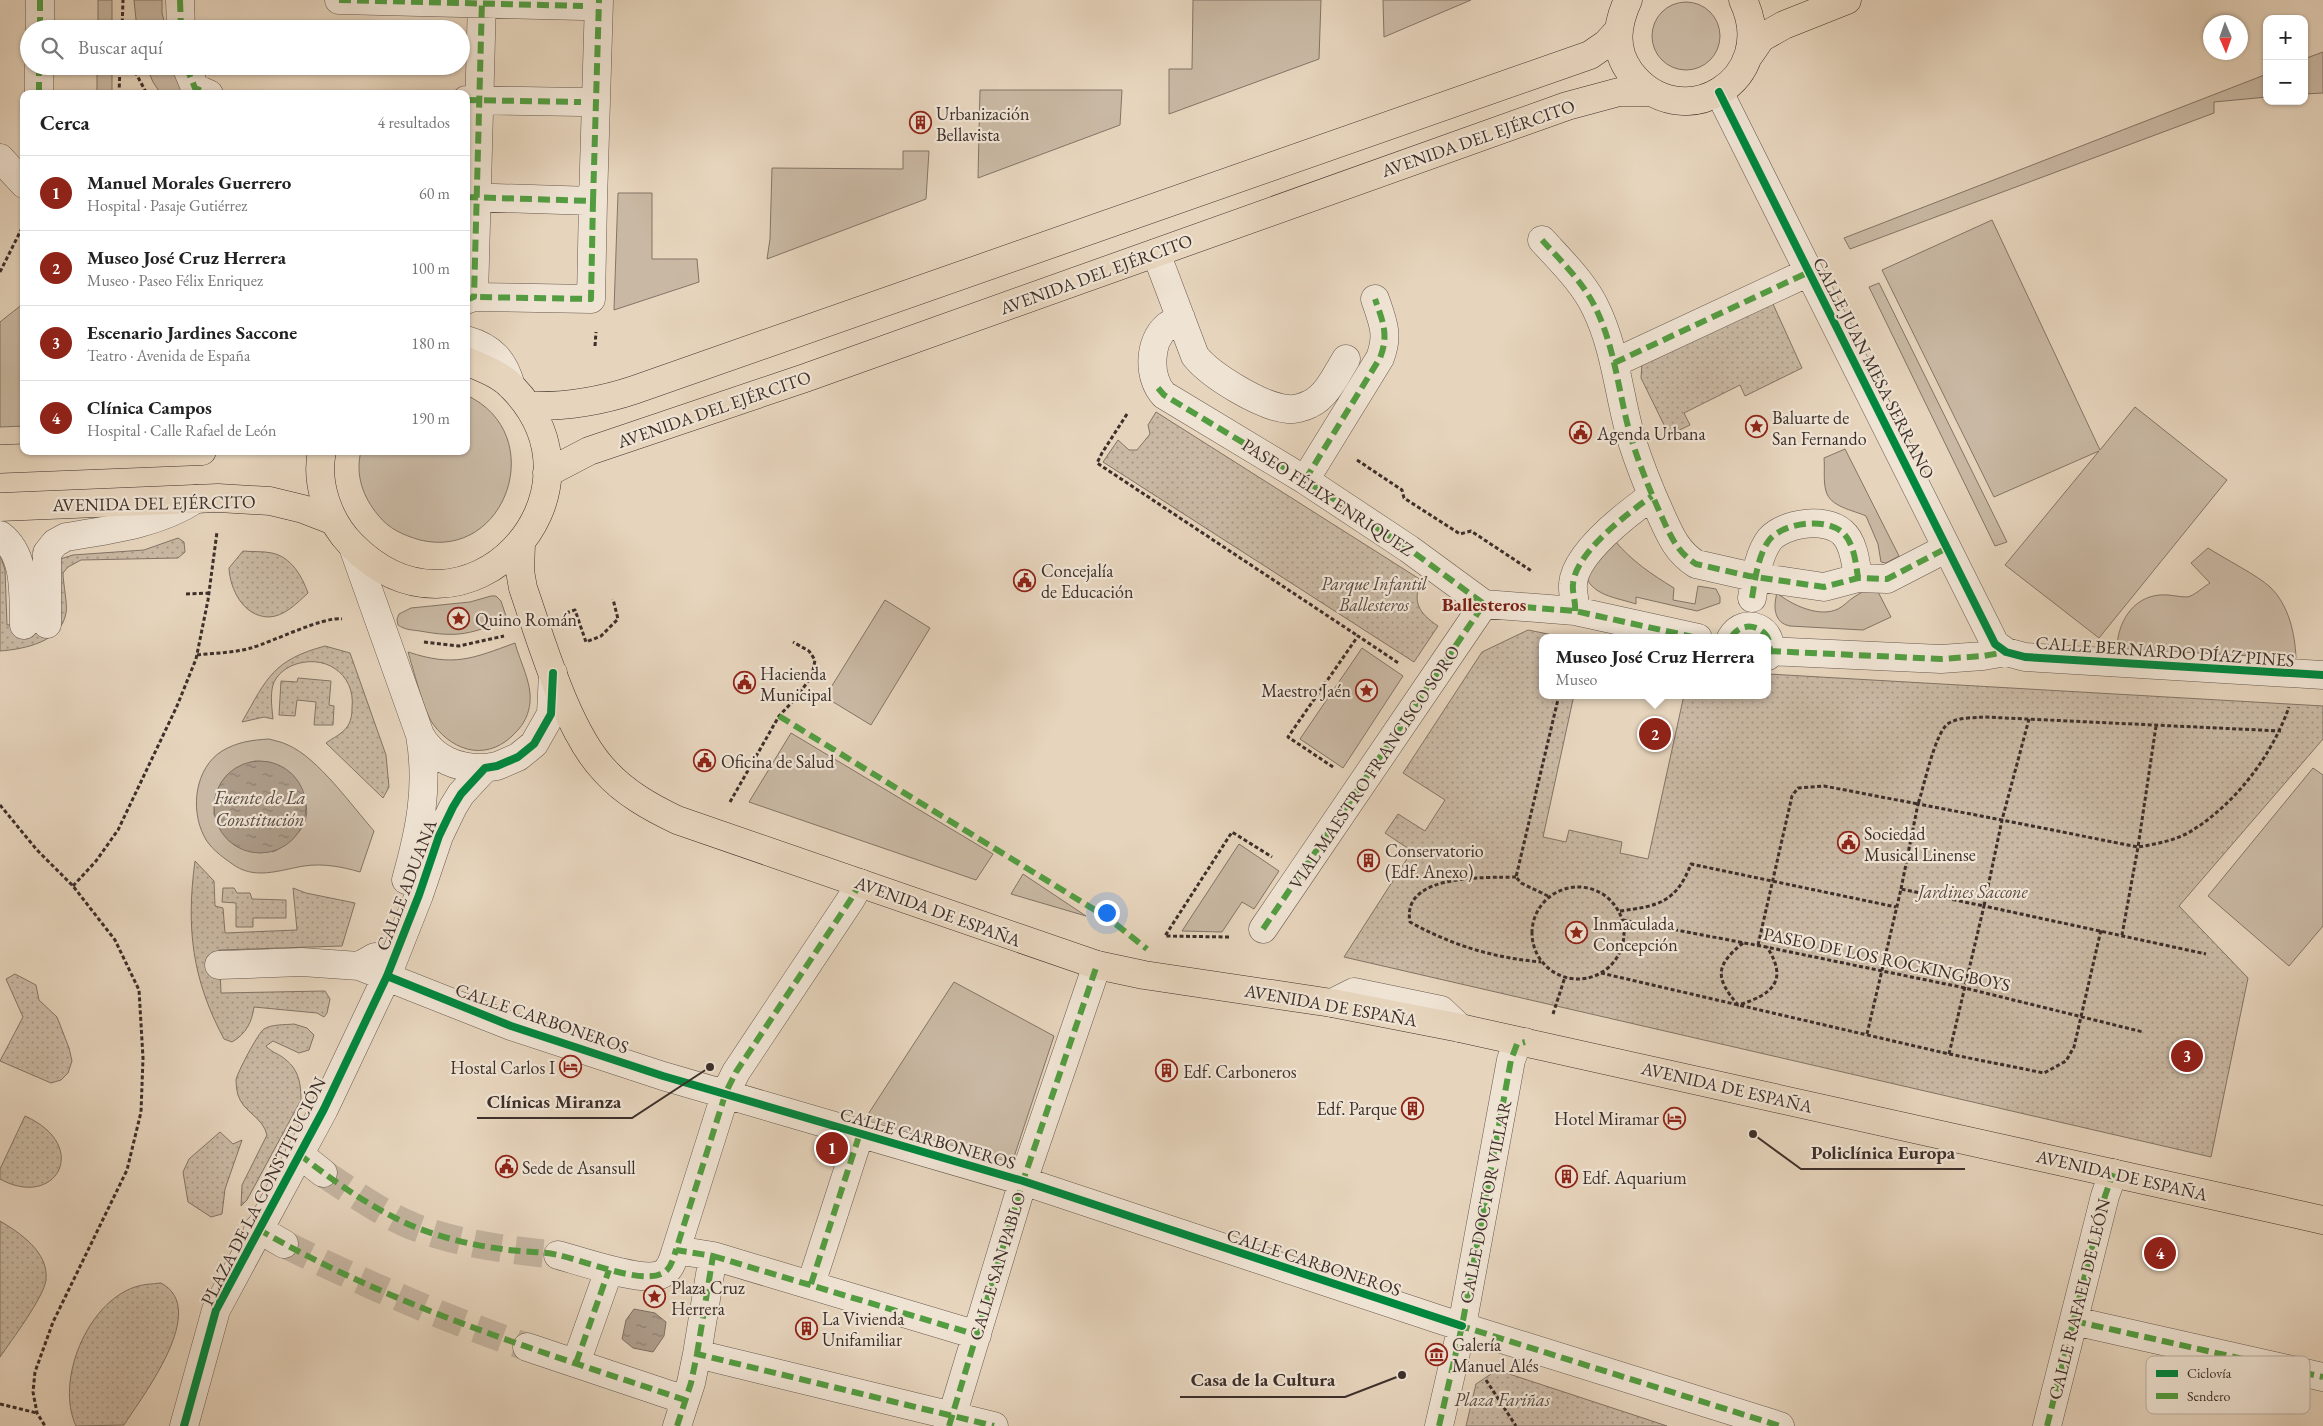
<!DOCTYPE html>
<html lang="es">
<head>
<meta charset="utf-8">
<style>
  body { margin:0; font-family:"EB Garamond",serif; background:#f6f6f6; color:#222 }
  .controls { position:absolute; right:15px; top:15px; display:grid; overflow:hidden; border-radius:10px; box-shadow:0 1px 4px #0004 }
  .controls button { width:45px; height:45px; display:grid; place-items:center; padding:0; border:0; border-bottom:1px solid #e0e0e0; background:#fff; color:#222; font:25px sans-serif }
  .compass { position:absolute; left:2203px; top:15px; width:45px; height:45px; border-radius:50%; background:#fff; box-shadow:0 1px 4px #0004; rotate:178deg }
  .you { position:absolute; left:1106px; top:912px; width:18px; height:18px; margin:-12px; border:4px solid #fff; border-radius:50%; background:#1a73e8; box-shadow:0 0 0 8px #1a73e833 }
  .badge { display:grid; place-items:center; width:32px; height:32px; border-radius:50%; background:#8f2418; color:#fff; font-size:16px; font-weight:700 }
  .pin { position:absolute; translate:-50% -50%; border:2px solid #fff; box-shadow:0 1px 5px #0006 }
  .popup { position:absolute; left:1539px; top:634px; width:232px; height:65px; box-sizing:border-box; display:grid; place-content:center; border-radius:10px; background:#fff; filter:drop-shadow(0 1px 4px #0005); font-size:16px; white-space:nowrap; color:#767676 }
  .popup b { font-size:19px; color:#222 }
  .popup::after { content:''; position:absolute; left:50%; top:100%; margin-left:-10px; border:10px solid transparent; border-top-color:#fff }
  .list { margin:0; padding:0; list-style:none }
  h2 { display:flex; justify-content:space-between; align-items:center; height:65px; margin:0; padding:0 20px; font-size:21px }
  h2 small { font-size:16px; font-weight:400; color:#767676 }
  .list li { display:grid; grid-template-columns:32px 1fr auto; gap:15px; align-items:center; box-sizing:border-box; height:75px; padding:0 20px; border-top:1px solid #e0e0e0 }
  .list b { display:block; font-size:19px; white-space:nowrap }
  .list p { margin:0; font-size:16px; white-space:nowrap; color:#767676 }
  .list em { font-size:16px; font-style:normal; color:#767676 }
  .icon { flex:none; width:28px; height:28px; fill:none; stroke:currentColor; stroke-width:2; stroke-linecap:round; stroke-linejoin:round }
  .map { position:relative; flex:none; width:2323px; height:1426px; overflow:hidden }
  .search { position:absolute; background:#fff; box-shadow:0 1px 4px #0004; left:20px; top:20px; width:450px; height:55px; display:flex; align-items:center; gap:12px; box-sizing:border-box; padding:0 18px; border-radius:28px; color:#767676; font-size:19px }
  .panel { position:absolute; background:#fff; box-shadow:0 1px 4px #0004; left:20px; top:90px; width:450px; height:365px; border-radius:10px }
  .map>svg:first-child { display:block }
  .grass { fill:#c9b8a3; stroke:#837466; fill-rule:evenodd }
  .park { fill:url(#park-dots); stroke:#837466 }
  .water { fill:url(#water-ripples); stroke:#807064 }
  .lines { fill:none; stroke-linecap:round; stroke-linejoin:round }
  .minor-tunnel { stroke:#c4b39f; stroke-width:28; stroke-dasharray:28 14; stroke-linecap:butt }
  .minor-casing { stroke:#67584e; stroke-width:29 }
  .major-casing { stroke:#3d2f2a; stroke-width:29 }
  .path { stroke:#3d2f2a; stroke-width:3; stroke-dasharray:4 2.5; stroke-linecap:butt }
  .minor { stroke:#efe3d3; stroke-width:28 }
  .major { stroke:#e6d4bc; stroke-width:28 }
  .quiet { stroke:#539d41; stroke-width:6; stroke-dasharray:12 6; stroke-linecap:butt }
  .cycleway-casing { stroke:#efe3d3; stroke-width:11 }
  .cycleway { stroke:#00873e; stroke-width:8 }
  .labels { text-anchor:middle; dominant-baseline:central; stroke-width:4.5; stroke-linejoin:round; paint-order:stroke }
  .poi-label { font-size:18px; fill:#3d2f2a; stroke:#efe3d3; text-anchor:start }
  .street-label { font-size:18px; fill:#3d2f2a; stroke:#efe3d3 }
  .park-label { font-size:18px; font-style:italic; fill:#594a42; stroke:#efe3d3 }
  .neighbourhood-label { font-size:19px; font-weight:bold; fill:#7a1f14; stroke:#efe3d3 }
  .water-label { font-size:19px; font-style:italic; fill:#594a42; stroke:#efe3d3 }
  .key { fill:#efe3d3; stroke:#baada0; stroke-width:1 }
  .key-label { font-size:14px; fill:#3d2f2a }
  .leader { fill:none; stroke:#3d2f2a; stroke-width:2 }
  .callout-dot { fill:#3d2f2a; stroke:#efe3d3; stroke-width:2 }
  .callout-label { font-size:19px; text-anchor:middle; font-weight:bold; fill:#3d2f2a; stroke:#efe3d3; stroke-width:4.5; stroke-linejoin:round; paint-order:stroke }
</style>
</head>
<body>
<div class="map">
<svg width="2323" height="1426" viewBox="0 0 2323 1426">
  <defs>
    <pattern id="park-dots" width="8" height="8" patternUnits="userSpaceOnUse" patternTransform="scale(1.25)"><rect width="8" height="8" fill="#c9b8a3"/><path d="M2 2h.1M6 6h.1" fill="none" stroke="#a49685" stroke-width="1.8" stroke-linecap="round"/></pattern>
    <pattern id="water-ripples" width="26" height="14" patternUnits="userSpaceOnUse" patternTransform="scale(1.25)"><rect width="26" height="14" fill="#ad9c8a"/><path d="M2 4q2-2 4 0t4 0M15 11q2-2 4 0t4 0" fill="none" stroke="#8e8071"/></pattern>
  </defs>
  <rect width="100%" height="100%" fill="#e6d4bc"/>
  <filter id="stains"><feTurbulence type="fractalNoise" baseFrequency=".004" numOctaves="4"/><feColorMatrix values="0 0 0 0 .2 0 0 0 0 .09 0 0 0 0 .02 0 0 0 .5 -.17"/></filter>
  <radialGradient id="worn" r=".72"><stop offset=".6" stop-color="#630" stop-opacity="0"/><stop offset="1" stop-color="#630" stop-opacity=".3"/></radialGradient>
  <path class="grass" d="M98,0H112V29H98Z
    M134,0H162V13L166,29H137Z
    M1193,0H1321L1319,59L1169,114V69H1192Z
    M1383,0H1471L1384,37Z
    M1652 36a34 34 0 1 1 68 0a34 34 0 1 1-68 0Z
    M2323,52V93L2304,94V59Z
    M97,66H112V94H97Z
    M146,66H177L190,94H161L153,82Z
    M2267,74V97L2214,102V113L1850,249L1844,238Z
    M980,90H1122L1120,125L978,178Z
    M903,151H929L926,199L767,259L770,239L772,168L903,169Z
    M618,193H652V259H697L699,282L614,310Z
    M1992,220L2100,450L2135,407L2227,480L2099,638L2005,565L2099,451L1994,497L1882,270Z
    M1879,283L2007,542L1995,546L1869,287Z
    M24,303V426L0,427V322Z
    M466,395C550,433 507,561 420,540C403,535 389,529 378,515C363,497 355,475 361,451H466Z
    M1845,449L1899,556L1886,563L1881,562L1878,544L1866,516C1853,510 1830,507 1826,491C1823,481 1825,468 1824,458Z
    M1615,541C1632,561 1651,574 1674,588L1673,600L1695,604L1698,586L1716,589L1720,597V603L1697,611L1636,597V604C1615,597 1591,596 1584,572Z
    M2208,548C2225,559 2257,575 2270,587C2289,605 2295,634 2296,658L2117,649C2117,624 2132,597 2160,595C2169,594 2178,597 2187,597C2194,596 2203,587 2210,583L2191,563Z
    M1875,586L1891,617L1863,630L1790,626C1774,623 1773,607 1777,593C1792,605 1819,618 1838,609C1844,606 1849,600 1854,597C1860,593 1868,589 1875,586Z
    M491,596H496L501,601L507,619C472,634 458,638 420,631C413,630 405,630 398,625L397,619L399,614L411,608L470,602Z
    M885,600L930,628L871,725L825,697Z
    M515,643C520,662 532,683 530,702C529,714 524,724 516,732C490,761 455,754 433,724C424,712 413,668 408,652C454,667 471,659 515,643Z
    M1362,648L1403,676L1343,768L1300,739Z
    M791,733L993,854L976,880L749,802Z
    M269,739C276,741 282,742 288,745C318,758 352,806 374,831L360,872C343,867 323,863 304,866C279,870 254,881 231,863C221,856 209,847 204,836C190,809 195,768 222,751C237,742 252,740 269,739ZM255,761C282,763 283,766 296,788C299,793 305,800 306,805C311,827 289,844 273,852L214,815C214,785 225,769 255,761Z
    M2313,768L2323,775V926L2289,966L2208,896Z
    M1239,844L1279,871L1254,909L1242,902L1222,932L1182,931Z
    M1023,874L1086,916L1011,894Z
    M954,982L1054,1036L1011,1166L863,1122Z"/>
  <path class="park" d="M1768,293L1802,368L1745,396L1740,385L1684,413L1690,425L1669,435L1641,378L1642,363Z
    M1156,412L1421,580C1412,603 1419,613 1438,626L1414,662L1103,462L1118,440L1129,450H1137L1150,434L1148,425Z
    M178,538L184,542L185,552L178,558L81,560L68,567L63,573C63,583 68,606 66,613C61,642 25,649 0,651V554L5,570L7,625L47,624L57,560L73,555L144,550Z
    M243,551C252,552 263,551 272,553C291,557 302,576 308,593C297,603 284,617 268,617C243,616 230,589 229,568Z
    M1528,630L1568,638H1542V695H1574L1543,837L1566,842L1569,830L1622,842L1620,853L1648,859L1684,695H1768V674L2323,706V739L2179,906L2248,978L2211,1157L1344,957L1412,851L1385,833L1398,814L1425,831L1445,800L1403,773L1482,652Z
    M325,646L350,653L386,755L389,787L383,798L326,743C333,738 342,734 347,727C351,722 352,714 352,708C356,673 323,652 291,666C283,670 276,676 273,685C270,696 272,708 273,719L264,717L242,722C267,678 273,660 325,646Z
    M298,678L331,681L329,705L334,706L333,725H314L316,702L297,700L295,716L279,715L281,681L297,682Z
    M195,861L214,881L215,906L223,908L225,933L297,930L293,888L306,893L355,903L342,946L219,950L221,993L325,991L330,999L327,1013L324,1017L317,1013L254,1007C252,1022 246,1034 232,1042L224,1039C192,979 186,928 195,861Z
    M223,888H234L237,893H250L252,899L286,900V918H253V927H236V903L222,902Z
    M15,974L36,985L39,1000L57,1017L69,1048L72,1061L68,1073L61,1080L51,1083L0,1061L23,1017L6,979Z
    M294,1024L307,1028L314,1035L309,1050L299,1053L273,1041L266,1046C272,1053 280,1054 286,1060C299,1070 301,1085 301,1100L247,1200L241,1206L242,1185L267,1135C263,1117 243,1112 238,1095C237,1092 236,1084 236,1080C237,1073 258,1033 264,1029C272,1024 285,1025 294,1024Z
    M25,1116C92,1146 56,1210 0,1179V1169Z
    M220,1132L233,1144L242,1140L225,1189L222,1214L211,1217L188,1202L183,1172L189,1159Z
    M0,1221C20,1233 49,1252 46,1280C44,1297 11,1341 0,1357Z
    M161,1283C210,1309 143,1395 124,1425L76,1426C55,1381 87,1303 135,1287C144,1284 152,1284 161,1283Z
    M1497,1370L1646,1419L1667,1426H1466L1476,1384Z"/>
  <path class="water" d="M214 807a46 46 0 1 1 92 0a46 46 0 1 1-92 0Z
    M634,1309L655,1313L666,1322L664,1336L653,1352L633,1348L622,1339L626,1320Z"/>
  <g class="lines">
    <path class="minor-tunnel" d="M323,1173C352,1192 381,1213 412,1226C459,1244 508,1250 558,1255
      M284,1244C363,1283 443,1318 527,1347"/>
    <defs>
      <path id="minor" d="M180,0L181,29
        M339,0L583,6
        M40,29V0
        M186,66L195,88L209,94
        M1719,92L1995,644L2006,652L2025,657L2323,675
        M39,94V66
        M466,100L581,102
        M0,158L24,184
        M466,197L593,201L591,299L474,297
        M593,201L599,0
        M1542,240C1561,261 1584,283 1596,309C1616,350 1619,398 1632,441C1640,466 1650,491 1661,515C1670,535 1677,552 1696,564L1749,576L1824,587L1858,578L1887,579L1947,548
        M1156,253L1195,356C1211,376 1262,407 1288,409C1294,410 1304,407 1310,404C1327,396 1336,375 1346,359
        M466,300L474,297L482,0
        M1181,318C1177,321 1171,323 1167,326C1148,342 1148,378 1164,395L1305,480L1409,549L1484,604L1575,611L1698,638
        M466,340C492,347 504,361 511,386
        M1614,363L1809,272
        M1305,480L1380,358C1389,335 1383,322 1375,299
        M0,535C27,555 23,595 24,625
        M353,547L420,735C433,759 458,769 485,768
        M1752,598C1755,580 1758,554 1770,539C1784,523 1825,517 1842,532C1854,542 1856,564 1858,578
        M1575,611C1576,602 1572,593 1573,584C1575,553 1628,513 1652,496
        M47,624V553L55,543L66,537C110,530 158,524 196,499
        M1731,638C1744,614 1778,630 1768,656
        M1769,651L1941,659L1983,656L2006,652
        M406,880C420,830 429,787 420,735
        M1263,929L1484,604
        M219,965L302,962L359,966L375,957
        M359,966L511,1026L663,1076L1023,1181L1444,1321L1780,1426
        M1332,1003L1354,992L1441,1010L1460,1028
        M299,1154L323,1173
        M258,1229L284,1244
        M558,1255C580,1261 640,1282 660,1275C671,1271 673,1259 676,1250
        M713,1256L977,1335
        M811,1284L860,1133
        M2074,1321L2323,1377
        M527,1347L685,1400
        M697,1354L713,1256L676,1250L726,1092L736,1072L851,899L860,883
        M576,1363L609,1270
        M184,1426L216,1310L324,1109L387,976L419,895L439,836L453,807L461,794L485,768L497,766L518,757L534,744L551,714L553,673
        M677,1426L691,1383L697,1354L994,1426
        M949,1426L1023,1181L1097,965
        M1439,1426L1462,1326L1511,1060L1517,1044L1525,1042
        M2047,1426L2105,1196L2113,1173"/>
      <path id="major" d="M1628,0C1617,24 1613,49 1630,72C1681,139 1781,80 1743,0
        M1750,54L1761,38L1784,25L1847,0
        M528,406C566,407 598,402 634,390L1590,55L1606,44L1618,31
        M322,451C315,484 329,522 352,545C465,660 618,494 512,387C500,374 482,368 466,361
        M0,459L202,451
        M547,473L589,451L805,378L1567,106L1619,92H1649
        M0,507L218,498L270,501L303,509L334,521
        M521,544L520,571L523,588C541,640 567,732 605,771C625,793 650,807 677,820L1097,965L1144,975L1332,1003L1460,1028L2323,1220"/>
    </defs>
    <use href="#minor" class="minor-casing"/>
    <use href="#major" class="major-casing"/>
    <path class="path" d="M122,29L123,0
      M132,66L147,94
      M119,94L120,66
      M0,272L24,224
      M595,346L596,332
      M1127,414L1102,453L1097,463L1358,636
      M1357,460L1402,490L1404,498L1460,534L1471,531L1533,572
      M186,594L209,593
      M566,613L575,610L586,642L601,636L618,619L613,599
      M424,642L459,646L504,636
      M197,655C215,653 233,653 251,648C272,642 324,616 342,619
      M2156,726L2138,847C2157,844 2177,840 2193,830C2237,802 2272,755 2289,707
      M1333,767L1288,737L1358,636L1400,664
      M730,802L779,716L795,699L812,676L815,660L809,651L793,642
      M0,805L37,850L73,886L115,940L139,990L143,1058L141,1112L127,1170L53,1322L35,1372L33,1392L37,1413L45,1426
      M1516,877C1486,878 1401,873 1410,922C1451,945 1494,958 1541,962
      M73,886L96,861L118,830L177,706L196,659L208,600L217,532
      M1532 933a46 46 0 1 1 92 0a46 46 0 1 1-92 0Z
      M1901,889L1918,804L2002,820L2029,719
      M1548,896L1521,883L1516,877L1559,695
      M1620,911C1658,906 1676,903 1691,864L1896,907
      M1623,920L1766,947L1965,988L2143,1032
      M1229,937L1165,936L1232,832L1272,857
      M1743,943C1716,965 1714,977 1738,1005C1772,995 1789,981 1767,947
      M1758,945L1792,796L1798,788L1824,786L1918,804C1924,787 1935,731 1949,723C1960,717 1973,718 1984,717L2281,731
      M1601,973L1949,1054L2044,1073L2066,1061L2074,1047L2101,930
      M1553,1014L1565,977
      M1867,1034L1901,889L1984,906L2002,820L2138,847L2122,935
      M1949,1054L1984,906L2206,954
      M1486,1380L1516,1426
      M0,1404L37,1413"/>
    <use href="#minor" class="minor"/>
    <use href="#major" class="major"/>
    <path class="quiet" d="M180,0L181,29
      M339,0L583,6
      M40,29V0
      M186,66L195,88L209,94
      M39,94V66
      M466,100L581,102
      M466,197L593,201L591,299L474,297
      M593,201L599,0
      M1542,240C1561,261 1584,283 1596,309C1616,350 1619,398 1632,441C1640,466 1650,491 1661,515C1670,535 1677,552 1696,564L1749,576L1824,587L1858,578L1887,579L1947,548
      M466,300L474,297L482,0
      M1614,363L1809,272
      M1158,388L1164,395L1305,480L1409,549L1484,604L1575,611L1698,638
      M1305,480L1380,358C1389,335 1383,322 1375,299
      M1752,598C1755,580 1758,554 1770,539C1784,523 1825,517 1842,532C1854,542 1856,564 1858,578
      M1575,611C1576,602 1572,593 1573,584C1575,553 1628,513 1652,496
      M1731,638C1743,615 1778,630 1768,655
      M1769,651L1941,659L1983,656L2006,652
      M779,716L1108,918L1147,949
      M1263,929L1484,604
      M299,1154C333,1181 370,1207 410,1225C439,1237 471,1245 502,1249C520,1252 540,1251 558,1255C582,1260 640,1284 661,1274C671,1270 673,1259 676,1250
      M258,1229C392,1307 540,1351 685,1400
      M713,1256L977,1335
      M811,1284L860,1133
      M2074,1321L2323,1377
      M1458,1325L1780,1426
      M697,1354L713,1256L676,1250L726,1092L736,1072L851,899L860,883
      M576,1363L609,1270
      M677,1426L691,1383L697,1354L994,1426
      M949,1426L1023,1181L1097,965
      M1439,1426L1462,1326L1511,1060L1517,1044L1525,1042
      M2047,1426L2105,1196L2113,1173"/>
    <defs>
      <path id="cycleway" d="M1719,92L1995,644L2006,652L2025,657L2323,675
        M387,976L511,1026L663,1076L1023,1181L1462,1326
        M184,1426L216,1310L324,1109L387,976L419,895L439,836L453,807L461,794L485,768L497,766L518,757L534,744L551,714L553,673"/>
    </defs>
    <use href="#cycleway" class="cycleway-casing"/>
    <use href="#cycleway" class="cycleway"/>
  </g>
  <defs>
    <symbol id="building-ring" viewBox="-11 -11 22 22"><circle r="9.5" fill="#efe3d3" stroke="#8f2418" stroke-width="1.5"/><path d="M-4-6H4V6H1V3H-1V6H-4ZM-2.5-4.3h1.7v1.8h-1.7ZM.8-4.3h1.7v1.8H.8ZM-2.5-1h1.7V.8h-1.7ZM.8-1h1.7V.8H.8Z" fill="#8f2418"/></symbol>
    <symbol id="sight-ring" viewBox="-11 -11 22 22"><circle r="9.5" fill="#efe3d3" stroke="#8f2418" stroke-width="1.5"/><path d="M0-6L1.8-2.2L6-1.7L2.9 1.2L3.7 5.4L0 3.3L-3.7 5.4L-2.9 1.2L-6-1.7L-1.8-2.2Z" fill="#8f2418"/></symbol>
    <symbol id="civic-ring" viewBox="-11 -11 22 22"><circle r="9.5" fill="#efe3d3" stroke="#8f2418" stroke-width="1.5"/><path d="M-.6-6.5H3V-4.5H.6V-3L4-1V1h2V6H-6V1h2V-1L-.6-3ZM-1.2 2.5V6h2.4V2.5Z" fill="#8f2418"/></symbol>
    <symbol id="hotel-ring" viewBox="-11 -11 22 22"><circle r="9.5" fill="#efe3d3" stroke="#8f2418" stroke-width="1.5"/><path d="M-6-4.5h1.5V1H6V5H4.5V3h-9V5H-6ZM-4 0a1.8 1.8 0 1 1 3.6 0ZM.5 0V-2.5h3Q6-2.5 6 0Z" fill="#8f2418"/></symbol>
    <symbol id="museum-ring" viewBox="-11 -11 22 22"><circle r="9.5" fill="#efe3d3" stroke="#8f2418" stroke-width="1.5"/><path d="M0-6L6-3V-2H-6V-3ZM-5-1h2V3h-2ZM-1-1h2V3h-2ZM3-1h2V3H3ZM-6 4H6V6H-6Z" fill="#8f2418"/></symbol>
  </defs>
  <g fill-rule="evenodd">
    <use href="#building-ring" x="908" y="110" width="25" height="25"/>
    <use href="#sight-ring" x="1744" y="414" width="25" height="25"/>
    <use href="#civic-ring" x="1568" y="420" width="25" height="25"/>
    <use href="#civic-ring" x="1012" y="568" width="25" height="25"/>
    <use href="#sight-ring" x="446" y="606" width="25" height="25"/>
    <use href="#civic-ring" x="732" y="670" width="25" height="25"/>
    <use href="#sight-ring" x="1354" y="678" width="25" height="25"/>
    <use href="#civic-ring" x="692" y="748" width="25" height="25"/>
    <use href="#civic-ring" x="1836" y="830" width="25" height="25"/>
    <use href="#building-ring" x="1356" y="848" width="25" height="25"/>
    <use href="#sight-ring" x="1564" y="920" width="25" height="25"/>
    <use href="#hotel-ring" x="558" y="1054" width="25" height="25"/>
    <use href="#building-ring" x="1154" y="1058" width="25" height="25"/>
    <use href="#building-ring" x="1400" y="1096" width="25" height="25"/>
    <use href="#hotel-ring" x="1662" y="1106" width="25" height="25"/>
    <use href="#civic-ring" x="494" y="1154" width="25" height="25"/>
    <use href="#building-ring" x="1554" y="1164" width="25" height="25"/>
    <use href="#sight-ring" x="642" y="1284" width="25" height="25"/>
    <use href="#building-ring" x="794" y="1316" width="25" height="25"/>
    <use href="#museum-ring" x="1424" y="1342" width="25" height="25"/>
  </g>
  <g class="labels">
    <g class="poi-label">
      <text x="936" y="113">Urbanización<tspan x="936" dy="21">Bellavista</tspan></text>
      <text x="1772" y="417">Baluarte de<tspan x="1772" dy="21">San Fernando</tspan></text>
      <text x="1597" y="433">Agenda Urbana</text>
      <text x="1041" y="570">Concejalía<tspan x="1041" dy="21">de Educación</tspan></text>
      <text x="475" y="619">Quino Román</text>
      <text x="760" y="673">Hacienda<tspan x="760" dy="21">Municipal</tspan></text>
      <text x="1351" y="690" text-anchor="end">Maestro Jaén</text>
      <text x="721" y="761">Oficina de Salud</text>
      <text x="1864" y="833">Sociedad<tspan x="1864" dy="21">Musical Linense</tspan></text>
      <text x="1385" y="850">Conservatorio<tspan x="1385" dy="21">(Edf. Anexo)</tspan></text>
      <text x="1593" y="923">Inmaculada<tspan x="1593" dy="21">Concepción</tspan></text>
      <text x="555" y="1067" text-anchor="end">Hostal Carlos I</text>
      <text x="1183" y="1071">Edf. Carboneros</text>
      <text x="1397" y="1108" text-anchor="end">Edf. Parque</text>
      <text x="1659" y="1118" text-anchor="end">Hotel Miramar</text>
      <text x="522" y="1167">Sede de Asansull</text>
      <text x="1582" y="1177">Edf. Aquarium</text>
      <text x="671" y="1287">Plaza Cruz<tspan x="671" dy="21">Herrera</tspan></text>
      <text x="822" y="1318">La Vivienda<tspan x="822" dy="21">Unifamiliar</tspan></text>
      <text x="1452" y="1344">Galería<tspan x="1452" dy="21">Manuel Alés</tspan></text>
    </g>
    <g class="street-label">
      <text transform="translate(1478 138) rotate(-19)">AVENIDA DEL EJÉRCITO</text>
      <text transform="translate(1096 274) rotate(-20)">AVENIDA DEL EJÉRCITO</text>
      <text transform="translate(1874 368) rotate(63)">CALLE JUAN MESA SERRANO</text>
      <text transform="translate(714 409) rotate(-19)">AVENIDA DEL EJÉRCITO</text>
      <text transform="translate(1328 497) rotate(33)">PASEO FÉLIX ENRIQUEZ</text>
      <text transform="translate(154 503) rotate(-1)">AVENIDA DEL EJÉRCITO</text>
      <text transform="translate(2165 651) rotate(4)">CALLE BERNARDO DÍAZ PINES</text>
      <text transform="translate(1374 767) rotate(-56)">VIAL MAESTRO FRANCISCO SORO</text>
      <text transform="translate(406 885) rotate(-69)">CALLE ADUANA</text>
      <text transform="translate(938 911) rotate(20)">AVENIDA DE ESPAÑA</text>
      <text transform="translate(1887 959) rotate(12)">PASEO DE LOS ROCKING BOYS</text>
      <text transform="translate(1331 1005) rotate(10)">AVENIDA DE ESPAÑA</text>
      <text transform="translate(542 1018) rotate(19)">CALLE CARBONEROS</text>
      <text transform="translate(1727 1087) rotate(13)">AVENIDA DE ESPAÑA</text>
      <text transform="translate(928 1138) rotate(16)">CALLE CARBONEROS</text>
      <text transform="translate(2122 1175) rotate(13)">AVENIDA DE ESPAÑA</text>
      <text transform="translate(263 1191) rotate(-63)">PLAZA DE LA CONSTITUCIÓN</text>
      <text transform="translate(1485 1202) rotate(-79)">CALLE DOCTOR VILLAR</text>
      <text transform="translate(1314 1262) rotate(18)">CALLE CARBONEROS</text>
      <text transform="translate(997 1266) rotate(-73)">CALLE SAN PABLO</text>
      <text transform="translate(2079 1299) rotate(-76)">CALLE RAFAEL DE LEÓN</text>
    </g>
    <g class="park-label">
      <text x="1374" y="583">Parque Infantil<tspan x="1374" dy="21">Ballesteros</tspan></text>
      <text x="1973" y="891">Jardines Saccone</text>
      <text x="1502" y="1399">Plaza Fariñas</text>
    </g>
    <g class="neighbourhood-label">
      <text x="1484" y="604">Ballesteros</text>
    </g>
    <g class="water-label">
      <text x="260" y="797">Fuente de La<tspan x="260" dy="22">Constitución</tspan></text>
    </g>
  </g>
  <rect x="2146" y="1356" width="164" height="58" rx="8" class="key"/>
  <rect x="2156" y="1370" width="22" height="7" fill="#00873e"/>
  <rect x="2156" y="1393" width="22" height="6" fill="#539d41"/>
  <g class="key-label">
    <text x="2187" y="1378">Ciclovía</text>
    <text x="2187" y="1401">Sendero</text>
  </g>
  <path class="leader" d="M710 1067L632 1118H477M1753 1134L1801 1169H1965M1402 1375L1345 1397H1180"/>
  <g class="callout-dot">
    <circle cx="710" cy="1067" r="5"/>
    <circle cx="1753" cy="1134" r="5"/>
    <circle cx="1402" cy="1375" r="5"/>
  </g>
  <g class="callout-label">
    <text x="554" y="1108">Clínicas Miranza</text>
    <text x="1883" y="1159">Policlínica Europa</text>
    <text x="1263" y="1386">Casa de la Cultura</text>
  </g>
  <rect width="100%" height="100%" filter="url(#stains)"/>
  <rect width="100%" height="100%" fill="url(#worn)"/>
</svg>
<div class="controls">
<button>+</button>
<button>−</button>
</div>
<svg class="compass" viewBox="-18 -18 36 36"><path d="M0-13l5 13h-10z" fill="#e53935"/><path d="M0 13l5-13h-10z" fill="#767676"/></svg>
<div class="you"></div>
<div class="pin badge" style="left:832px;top:1148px">1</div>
<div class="pin badge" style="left:1655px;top:734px">2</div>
<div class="popup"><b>Museo José Cruz Herrera</b>Museo</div>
<div class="pin badge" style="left:2187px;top:1056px">3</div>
<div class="pin badge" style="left:2160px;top:1253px">4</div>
<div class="search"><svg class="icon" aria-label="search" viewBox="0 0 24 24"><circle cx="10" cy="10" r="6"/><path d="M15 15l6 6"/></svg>Buscar aquí</div>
<section class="panel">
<h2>Cerca<small>4 resultados</small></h2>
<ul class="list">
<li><span class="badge">1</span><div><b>Manuel Morales Guerrero</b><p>Hospital · Pasaje Gutiérrez</p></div><em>60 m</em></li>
<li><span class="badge">2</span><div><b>Museo José Cruz Herrera</b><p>Museo · Paseo Félix Enriquez</p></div><em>100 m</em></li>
<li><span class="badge">3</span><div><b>Escenario Jardines Saccone</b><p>Teatro · Avenida de España</p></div><em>180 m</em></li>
<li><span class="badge">4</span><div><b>Clínica Campos</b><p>Hospital · Calle Rafael de León</p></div><em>190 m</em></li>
</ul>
</section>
</div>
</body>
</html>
